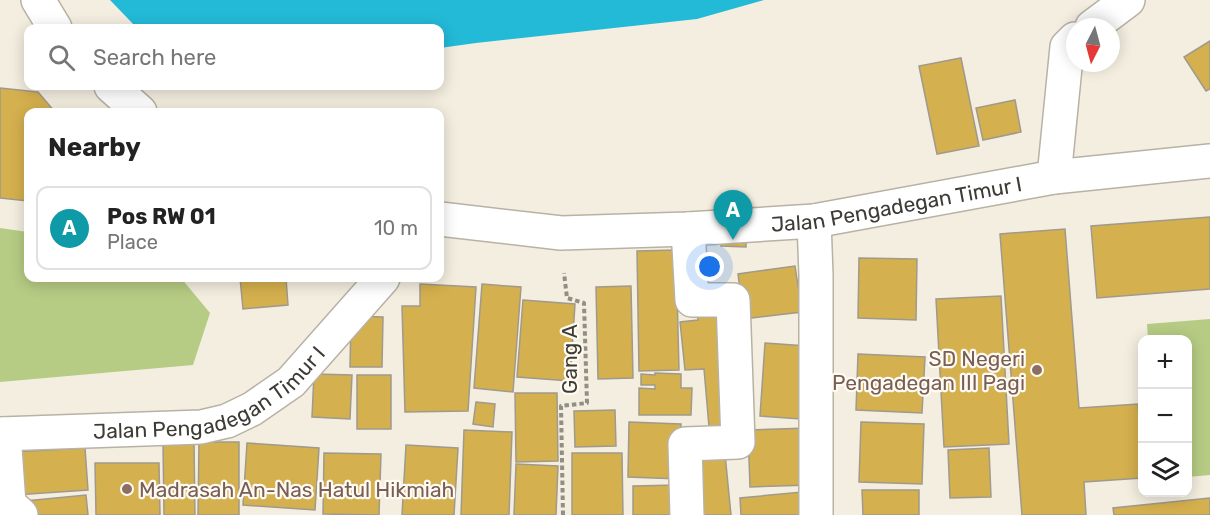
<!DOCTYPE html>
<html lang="en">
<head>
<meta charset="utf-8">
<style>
  body { margin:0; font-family:Rubik,sans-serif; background:#f2f2f2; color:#222 }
  .controls { position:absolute; right:18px; bottom:18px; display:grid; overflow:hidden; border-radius:12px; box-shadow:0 3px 15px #0003 }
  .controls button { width:54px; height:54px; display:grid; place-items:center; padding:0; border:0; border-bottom:2px solid #e0e0e0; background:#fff; color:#222; font:30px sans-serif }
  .compass { position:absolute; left:1066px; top:18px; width:54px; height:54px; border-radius:50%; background:#fff; box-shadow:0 3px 15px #0003; rotate:186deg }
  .you { position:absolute; left:710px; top:267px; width:21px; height:21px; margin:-15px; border:4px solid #fff; border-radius:50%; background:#1a73e8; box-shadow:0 0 0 9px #1a73e833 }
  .badge { display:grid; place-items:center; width:39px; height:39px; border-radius:50%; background:#307981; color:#fff; font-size:20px; font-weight:700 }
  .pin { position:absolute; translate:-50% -50px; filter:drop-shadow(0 2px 3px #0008) }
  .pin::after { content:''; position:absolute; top:32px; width:21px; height:18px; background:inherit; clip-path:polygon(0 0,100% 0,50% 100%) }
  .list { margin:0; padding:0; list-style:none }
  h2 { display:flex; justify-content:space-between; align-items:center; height:78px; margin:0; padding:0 24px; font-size:26px }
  h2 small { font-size:20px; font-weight:400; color:#767676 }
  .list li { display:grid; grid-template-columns:39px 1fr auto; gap:18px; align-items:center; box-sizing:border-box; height:84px; margin:0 12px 12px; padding:0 12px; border:2px solid #e0e0e0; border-radius:12px }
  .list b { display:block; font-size:22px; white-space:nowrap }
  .list p { margin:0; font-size:20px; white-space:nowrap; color:#767676 }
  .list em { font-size:20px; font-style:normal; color:#767676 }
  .icon { flex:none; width:33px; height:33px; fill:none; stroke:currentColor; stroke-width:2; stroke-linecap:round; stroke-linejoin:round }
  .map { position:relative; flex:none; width:1210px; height:515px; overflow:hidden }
  .search { position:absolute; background:#fff; box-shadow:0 3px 15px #0003; left:24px; top:24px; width:420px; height:66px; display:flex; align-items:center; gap:15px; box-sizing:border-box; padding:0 21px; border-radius:12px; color:#767676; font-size:22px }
  .panel { position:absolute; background:#fff; box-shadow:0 3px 15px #0003; left:24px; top:108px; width:420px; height:174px; border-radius:12px }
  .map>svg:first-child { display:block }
  .green { fill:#b6cc84 }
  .water { fill:#23bad8 }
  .building { fill:#d5b04e; stroke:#9f9a8c; stroke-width:1.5 }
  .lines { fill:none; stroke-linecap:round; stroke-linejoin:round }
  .street-casing { stroke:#b8b2a5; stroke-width:36 }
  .path { stroke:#918e84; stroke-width:4; stroke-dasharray:4.5 3; stroke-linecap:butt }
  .street { stroke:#fff; stroke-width:33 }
  .education-dot { fill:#8d6e63; stroke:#fffbf3; stroke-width:2 }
  .labels { text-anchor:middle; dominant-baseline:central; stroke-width:4.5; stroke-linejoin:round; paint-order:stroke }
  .street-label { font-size:21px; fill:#3d3b36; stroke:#fffbf3 }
  .education-label { font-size:21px; fill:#785e54; stroke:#fffbf3; text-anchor:end }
</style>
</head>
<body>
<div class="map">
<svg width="1210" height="515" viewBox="0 0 1210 515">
  <rect width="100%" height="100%" fill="#f4eee0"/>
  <path class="green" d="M0,228L28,232V278H181L210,313L193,365L0,382Z
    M1210,319V475L1188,477V340L1148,339L1147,324Z"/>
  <path class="water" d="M110,0H764L697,19L476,43L440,48V28H145L135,26Z"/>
  <path class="building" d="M1210,41V89L1206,91L1184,57Z
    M961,58L979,146L937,154L919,66Z
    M0,88L38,92L55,112H28V201L0,198Z
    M1015,100L1021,132L983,140L976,108Z
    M1210,217V289L1097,298L1091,226Z
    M1065,229L1079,408L1138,404L1142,458V478L1084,482L1086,515H1022L1000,234Z
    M721,233H746V247L721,246Z
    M676,250L679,370L639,371L637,251Z
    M859,258L917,259L916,320L858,318Z
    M795,266L802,312L744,319L738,274Z
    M240,278H286L288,305L243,309Z
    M420,284L476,287L468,411L405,412L402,306H420Z
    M482,284L521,287L513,392L474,388Z
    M631,286L633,378L598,379L596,287Z
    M1001,296L1009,444L944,447L936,299Z
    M523,300L575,304L570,381L517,377Z
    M716,309L731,425L709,427L704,369L685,370L680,322L698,320L697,310Z
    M351,316L383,317L382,367H350Z
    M765,343L807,346L801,419L760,416Z
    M858,354L925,357L922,413L856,410Z
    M655,373L681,374V388H692L691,415H639V388L655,389V385H641V374L655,375Z
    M314,374L352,375L350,419L312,417Z
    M357,375H391V429H357Z
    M515,393H557L558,461L516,462Z
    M476,402L495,404L493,427L473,424Z
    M615,410L616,446L575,447L574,411Z
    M629,422L681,424L679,479L628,477Z
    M861,422L924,424L922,484L859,482Z
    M808,428L810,485L750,487L748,430Z
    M464,430L512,432L509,515H461Z
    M199,442H239V515H198Z
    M194,443L195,515H164L163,444Z
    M247,443L319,448L315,510L243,505Z
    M406,445L458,448L454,515H402Z
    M85,448L88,490L15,495L13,452Z
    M989,448L991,497L950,498L948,450Z
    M324,453L381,454L379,515L323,514Z
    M572,453H622L623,515H572Z
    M725,454L731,515H697L692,457Z
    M95,463H159L160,515H96Z
    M516,464L558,466L556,515H514Z
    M678,485L679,515H633V486Z
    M862,490H919V515H863Z
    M802,492L804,515H741L740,498Z
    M86,495L88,515H26L25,501Z
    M1210,498V515H1114L1113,508Z"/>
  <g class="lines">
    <defs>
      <g id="street">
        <path d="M38,0L55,28"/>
        <path d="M1092,27L1128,0"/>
        <path d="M111,86L140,112"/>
        <path d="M1054,177L1067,47L1075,39"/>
        <path id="s1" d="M440,219L561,233L688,229L814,221L1054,177L1210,161"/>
        <path d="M814,221L816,275V515"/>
        <path id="s2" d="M0,434L201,427L227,421L252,409L291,382L383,278"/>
        <path d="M4,434L9,504L21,515"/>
        <path d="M687,515L685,444L738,442L733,300H692L688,229"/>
      </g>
    </defs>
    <use href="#street" class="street-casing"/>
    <path class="path" d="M563,515L561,406L587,403L584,303L567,298L564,273"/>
    <use href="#street" class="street"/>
  </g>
  <g class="education-dot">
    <circle cx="1037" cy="370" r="6"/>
    <circle cx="127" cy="489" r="6"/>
  </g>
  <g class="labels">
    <g class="street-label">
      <text stroke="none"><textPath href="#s1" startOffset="459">Jalan Pengadegan Timur I</textPath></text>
      <text transform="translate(569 359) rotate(-90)">Gang A</text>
      <text stroke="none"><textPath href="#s2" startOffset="220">Jalan Pengadegan Timur I</textPath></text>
    </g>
    <g class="education-label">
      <text x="1025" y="358">SD Negeri<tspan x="1025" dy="24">Pengadegan III Pagi</tspan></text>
      <text x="139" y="489" text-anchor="start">Madrasah An-Nas Hatul Hikmiah</text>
    </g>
  </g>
</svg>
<div class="controls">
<button>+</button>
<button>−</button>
<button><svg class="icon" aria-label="layers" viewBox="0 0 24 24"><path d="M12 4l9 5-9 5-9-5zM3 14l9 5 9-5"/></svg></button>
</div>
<svg class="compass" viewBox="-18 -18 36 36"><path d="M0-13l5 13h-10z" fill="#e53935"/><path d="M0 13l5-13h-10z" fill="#767676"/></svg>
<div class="you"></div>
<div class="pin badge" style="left:733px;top:240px;background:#0f9aa8">A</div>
<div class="search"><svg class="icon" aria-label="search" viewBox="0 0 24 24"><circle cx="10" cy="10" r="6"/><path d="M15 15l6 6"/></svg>Search here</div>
<section class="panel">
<h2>Nearby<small></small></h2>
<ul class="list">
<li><span class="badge" style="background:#0f9aa8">A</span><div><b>Pos RW 01</b><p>Place</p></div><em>10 m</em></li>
</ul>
</section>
</div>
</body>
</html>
